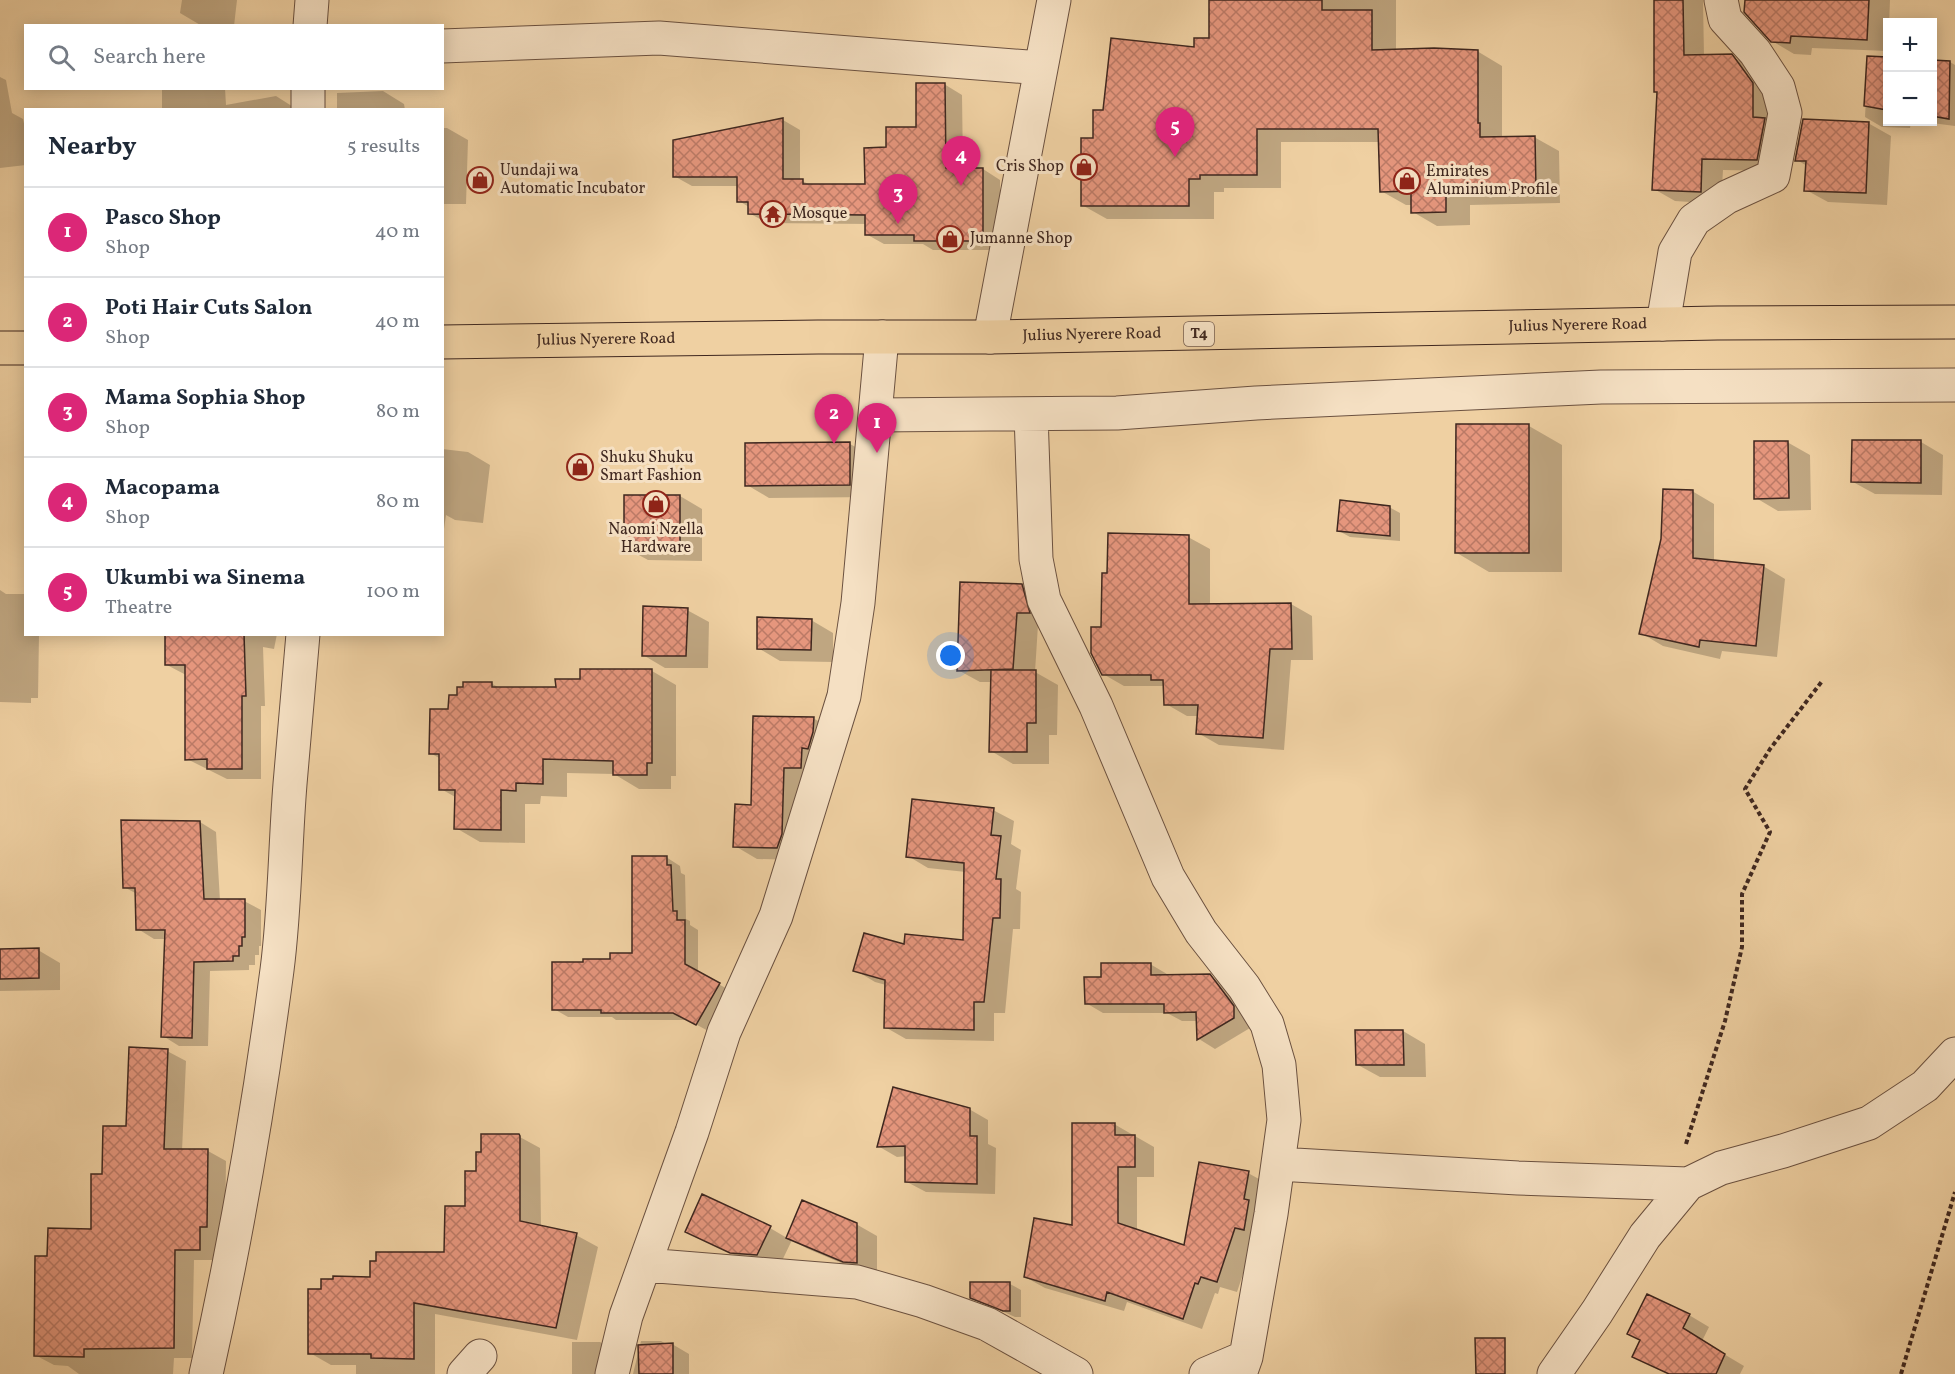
<!DOCTYPE html>
<html lang="en">
<head>
<meta charset="utf-8">
<style>
  body { margin:0; font-family:Vollkorn,serif; background:#f2f2f3; color:#1f2937 }
  .controls { position:absolute; right:18px; top:18px; display:grid; overflow:hidden; border-radius:0px; box-shadow:0 3px 15px #0003 }
  .controls button { width:54px; height:54px; display:grid; place-items:center; padding:0; border:0; border-bottom:2px solid #e0e1e3; background:#fff; color:#1f2937; font:30px sans-serif }
  .you { position:absolute; left:951px; top:656px; width:21px; height:21px; margin:-15px; border:4px solid #fff; border-radius:50%; background:#1a73e8; box-shadow:0 0 0 9px #1a73e833 }
  .badge { display:grid; place-items:center; width:39px; height:39px; border-radius:50%; background:#db2777; color:#fff; font-size:20px; font-weight:700 }
  .pin { position:absolute; translate:-50% -50px; filter:drop-shadow(0 2px 3px #0008) }
  .pin::after { content:''; position:absolute; top:32px; width:21px; height:18px; background:inherit; clip-path:polygon(0 0,100% 0,50% 100%) }
  .list { margin:0; padding:0; list-style:none }
  h2 { display:flex; justify-content:space-between; align-items:center; height:78px; margin:0; padding:0 24px; font-size:26px }
  h2 small { font-size:20px; font-weight:400; color:#747a83 }
  .list li { display:grid; grid-template-columns:39px 1fr auto; gap:18px; align-items:center; box-sizing:border-box; height:90px; padding:0 24px; border-top:2px solid #e0e1e3 }
  .list b { display:block; font-size:22px; white-space:nowrap }
  .list p { margin:0; font-size:20px; white-space:nowrap; color:#747a83 }
  .list em { font-size:20px; font-style:normal; color:#747a83 }
  .icon { flex:none; width:33px; height:33px; fill:none; stroke:currentColor; stroke-width:2; stroke-linecap:round; stroke-linejoin:round }
  .map { position:relative; flex:none; width:1955px; height:1374px; overflow:hidden }
  .search { position:absolute; background:#fff; box-shadow:0 3px 15px #0003; left:24px; top:24px; width:420px; height:66px; display:flex; align-items:center; gap:15px; box-sizing:border-box; padding:0 21px; border-radius:0px; color:#747a83; font-size:22px }
  .panel { position:absolute; background:#fff; box-shadow:0 3px 15px #0003; left:24px; top:108px; width:420px; height:528px; border-radius:0px }
  .map>svg:first-child { display:block }
  .shadow { fill:#0003 }
  .building { fill:url(#building-cross-hatch); stroke:#3f271f; stroke-width:1.5 }
  .lines { fill:none; stroke-linecap:round; stroke-linejoin:round }
  .street-casing { stroke:#6b5140; stroke-width:35 }
  .highway-casing { stroke:#3f271f; stroke-width:35 }
  .path { stroke:#3f271f; stroke-width:4; stroke-dasharray:4.5 3; stroke-linecap:butt }
  .street { stroke:#f5e0c3; stroke-width:33 }
  .highway { stroke:#efd0a2; stroke-width:33 }
  .labels { text-anchor:middle; dominant-baseline:central; stroke-width:6; stroke-linejoin:round; paint-order:stroke }
  .shield { fill:#f5e0c3; stroke:#765e50; stroke-width:1.5 }
  .shield-label { font-size:15px; font-weight:bold; fill:#3f271f }
  .poi-label { font-size:16px; fill:#3f271f; stroke:#f5e0c3; text-anchor:start }
  .street-label { font-size:16px; fill:#3f271f; stroke:#f5e0c3 }
</style>
</head>
<body>
<div class="map">
<svg width="1955" height="1374" viewBox="0 0 1955 1374">
  <defs>
    <pattern id="building-cross-hatch" width="8" height="8" patternUnits="userSpaceOnUse" patternTransform="scale(1.5)"><rect width="8" height="8" fill="#e5967d"/><path d="M0 0l8 8M0 8l8-8" fill="none" stroke="#bb7a66"/></pattern>
  </defs>
  <rect width="100%" height="100%" fill="#efd0a2"/>
  <filter id="stains"><feTurbulence type="fractalNoise" baseFrequency=".00333" numOctaves="4"/><feColorMatrix values="0 0 0 0 .2 0 0 0 0 .09 0 0 0 0 .02 0 0 0 .5 -.17"/></filter>
  <radialGradient id="worn" r=".72"><stop offset=".6" stop-color="#630" stop-opacity="0"/><stop offset="1" stop-color="#630" stop-opacity=".3"/></radialGradient>
  <path class="shadow" d="M182,0H237L234,26H202L180,13Z
    M1210,0H1396V51H1477L1502,66V138L1534,137L1559,151L1560,203L1470,205V225L1437,226L1413,212V205H1406L1381,191L1380,142H1281V188H1224V192H1214V219H1107L1082,205L1095,140L1104,111L1210,40Z
    M1654,0H1703L1704,56H1731L1753,68L1774,96L1778,171L1723,170L1721,204L1675,201L1654,189L1659,93Z
    M1747,0H1890L1888,51L1812,48L1811,55L1794,54L1772,41Z
    M1868,57L1888,58V122H1911L1910,128L1882,127L1865,117Z
    M1932,61L1950,62L1955,65V126L1924,122H1932Z
    M0,77L6,80L12,113L23,119L26,133V165L0,168Z
    M944,84L962,95L963,169H983L1000,180V250H933L923,244H884L866,234L867,224L767,223L749,213V207L739,201V186H692L674,176L783,120L800,130V180L813,186H866L888,149L918,128Z
    M162,88H225L226,105L276,96L298,110H162Z
    M383,91L404,104L405,110H337V93Z
    M1868,123L1891,136L1887,205L1828,202L1806,190L1807,166L1797,160Z
    M442,128H447L468,140L466,204H442Z
    M1529,426L1562,445V572H1489L1457,553Z
    M1787,442L1810,455L1811,510L1778,511L1756,498Z
    M1921,442L1943,455L1942,495L1875,494L1853,482Z
    M850,444L872,456V497L769,498L747,485Z
    M442,449L468,452L490,465L483,523L455,520L446,515L442,543Z
    M1692,491L1714,504V562L1763,566L1785,579L1777,657L1722,651L1720,659L1663,646L1641,633Z
    M680,496L702,509V561L648,560L626,548Z
    M1389,507L1400,513V541L1350,537L1339,531Z
    M1188,537L1210,549V605L1291,604L1312,616L1313,660H1291L1284,750L1219,745L1198,733L1199,716H1187L1166,704L1165,686H1124L1103,674L1102,629L1109,574Z
    M1021,585L1043,598L1038,625L1035,672L1058,685L1057,735H1049V764H1013L991,751L992,682H980L958,670Z
    M0,590L6,594H26V634H39L38,698H31V703L0,702Z
    M687,610L709,622L708,668H665L643,655Z
    M811,620L833,633V662L780,661L758,648Z
    M166,634H277L274,649L263,647L265,706H261V779H227L187,759L186,675L167,665Z
    M652,671L676,685V776H671V789H639L614,774L567,773V797L541,796L540,804H525V843L480,842L456,828L457,798L441,789V759L430,753L449,710L458,696L491,683L501,689H557L581,680Z
    M813,718L835,731L800,860L757,859L735,846L752,806Z
    M993,810L1014,821L1011,844L1021,850L1016,889L1021,892L1020,929H1013L1005,1013H994V1041L906,1039L885,1027L886,985L875,982L855,970L906,946L965,942L966,872L928,868L908,856Z
    M200,822L216,832L220,901H244L261,910V946H259V955H255V965H249V970L210,971L208,1046H179L163,1036L166,939H154L138,929L137,894L124,887Z
    M666,857L680,866L681,873L685,875L686,919L690,921V925L698,930V973L733,992L710,1032L688,1020H616L612,1017H568L554,1009L584,964L634,954Z
    M0,950H38L60,963V990L0,991Z
    M1150,964L1167,974V977L1210,976L1227,986L1250,1028L1215,1049L1199,1039L1198,1021H1182L1167,1013H1103L1086,1003L1102,978Z
    M1403,1031L1425,1044L1426,1077H1380L1358,1065Z
    M167,1051L186,1061L182,1151H208L226,1161L225,1237L218,1260H194L192,1358H174L173,1374H79L68,1366L54,1365L35,1355L48,1258L92,1231L103,1176Z
    M969,1109L988,1120V1144L996,1148L995,1194L926,1192L907,1182V1156L897,1157L878,1146Z
    M1114,1124L1154,1147V1177H1137V1231L1185,1247L1248,1173L1268,1184L1255,1238L1237,1292L1220,1287L1218,1294L1215,1293L1202,1329L1127,1302L1124,1311L1045,1288L1025,1277L1073,1227Z
    M518,1136L540,1148L541,1227L576,1235L598,1247L577,1340L435,1314V1374H356V1365H331L310,1353L322,1290L371,1278L445,1253L467,1208L477,1173Z
    M856,1224L877,1236V1274L865,1273L808,1249L792,1240L779,1267L754,1265L686,1231L770,1228L787,1238Z
    M1010,1284L1021,1290V1317H1015L971,1297Z
    M1689,1315L1709,1327L1702,1341L1744,1366L1740,1374H1668L1634,1356Z
    M641,1341H661L668,1345L672,1344L689,1354V1374H633Z
    M572,1342H600L617,1351L612,1374H572Z"/>
  <path class="building" d="M1209,0H1322V10H1372V50L1434,48L1478,50V123H1480V137L1535,136L1536,189L1446,192V212L1411,213V191L1380,192L1378,129H1257V175H1200V179H1189V206H1081V138H1093V110H1103L1111,38L1194,47V38H1209Z
    M1654,0H1683L1684,55L1732,54L1753,83V117L1765,118L1757,160L1702,159L1701,192L1652,190L1657,92H1654Z
    M1745,0H1869L1867,40L1791,36L1790,43L1771,42L1744,12Z
    M1867,56L1887,57V110L1864,106Z
    M1932,60L1950,61L1949,119L1932,116Z
    M916,83H945L946,168H983V241H914V235H865V215L748,214V202H737V177H673V140L783,118V179H803V184H865L864,148L886,147V127H916Z
    M1803,119L1869,122L1866,193L1804,191L1806,161H1795Z
    M1456,424H1529V553H1455Z
    M1852,440H1921V483L1851,482Z
    M1754,441H1788L1789,498L1754,499Z
    M850,442V485L745,486V443Z
    M1663,489L1693,490V558L1764,565L1756,646L1700,640L1699,647L1639,634L1661,539Z
    M624,495H680V549L624,548Z
    M1340,500L1390,506V536L1337,531Z
    M1108,533L1189,535V604L1291,603L1292,649H1270L1263,738L1196,734L1198,705H1164L1163,680H1151V675H1102L1091,653V627H1101L1102,573H1107Z
    M960,582L1022,584L1030,613H1017L1013,669L957,671Z
    M643,606L688,608L686,656H642Z
    M757,617L812,619L811,650L757,649Z
    M165,634H244L246,696H242V769H207V759L185,760V665H165Z
    M580,669H652V763H647V775H613V761L543,759V784L516,783V791L501,790V830L454,829L455,790H439V754H429L430,709H448L449,695H457V687H463V682H492V687H556L555,679H580Z
    M991,670H1036V723H1027V752H989Z
    M753,716L814,717L813,732L808,749L802,748L801,768H784L782,834L777,848L733,847L735,804L751,805Z
    M912,799L994,808L991,835L1001,836L996,879H1001L1000,918H993L984,1002H974V1030L884,1028L885,980L853,971L864,933L904,944L905,934L963,940L964,863L906,857Z
    M121,820L200,821L204,899H245V937H242V946H239V956H233V961L194,962L192,1038L161,1037L165,930H136L135,888H123Z
    M632,856H667V865H671L673,911H677V920H685V964L720,983L696,1025L673,1013H601V1010H552V962H583V959H610V953H632Z
    M39,948V978L0,979V949Z
    M1101,963H1151V975L1210,974L1234,1006V1018L1197,1040L1196,1012L1164,1013V1004H1085L1084,977H1101Z
    M1355,1030H1403L1404,1065H1356Z
    M129,1047L168,1049L164,1149H208L207,1227H200V1250H175L174,1348L84,1349V1357L34,1356L35,1256H47L48,1228L91,1229V1174H102L103,1126H126Z
    M893,1087L970,1108V1136H977V1184L905,1182V1146L877,1147Z
    M1072,1123H1115V1135H1135V1167H1118V1223L1184,1245L1199,1162L1249,1171L1244,1199L1249,1200L1244,1230L1235,1228L1217,1282L1201,1277L1198,1284L1195,1283L1183,1319L1107,1292L1105,1301L1024,1277L1034,1218L1072,1225Z
    M481,1134H519L520,1136V1221L577,1233L556,1328L414,1303V1359L371,1358V1354H308V1289H321V1279H333V1276L370,1277V1261H376V1252H444L445,1206H465V1171H476V1152H481Z
    M702,1194L771,1226L757,1255L730,1253L685,1232Z
    M802,1200L857,1223V1263L843,1262L786,1238Z
    M970,1282H1010V1311H1003L970,1298Z
    M1647,1294L1690,1314L1683,1328L1725,1354L1716,1374H1669L1632,1357L1640,1340L1627,1334Z
    M1475,1338H1505V1374H1476Z
    M673,1343V1374H639L638,1345Z"/>
  <g class="lines">
    <defs>
      <path id="street" d="M310,26L312,0
        M442,46L659,38L1041,68
        M308,110V88
        M1663,324L1675,252L1694,220L1727,197L1773,176L1785,113L1778,87L1755,52L1725,19L1721,0
        M990,337L1054,0
        M1031,414L1036,559L1044,600L1096,706L1168,877L1201,932L1244,987L1267,1024L1279,1065L1284,1120L1271,1214L1246,1357L1240,1374
        M876,415L1117,413L1256,403L1601,387L1955,385
        M1278,1164L1518,1178L1688,1184
        M645,1265L857,1282L923,1301L987,1324L1076,1374
        M206,1374C236,1241 259,1106 277,970C285,909 285,846 290,784C294,734 299,684 303,634
        M464,1374L480,1356
        M612,1374L626,1316L692,1132L724,1032L776,916L844,696L858,603L882,337
        M1206,1374L1246,1357
        M1554,1374L1597,1312L1645,1236L1688,1184L1721,1168L1783,1151L1869,1123L1925,1086L1955,1054"/>
      <g id="highway">
        <path id="s1" d="M442,342L818,337H990L1717,323L1955,322"/>
        <path d="M0,348H26"/>
      </g>
    </defs>
    <use href="#street" class="street-casing"/>
    <use href="#highway" class="highway-casing"/>
    <path class="path" d="M1686,1144L1725,1021L1742,947V894L1770,832L1745,789L1770,749L1823,680
      M1901,1374L1955,1192"/>
    <use href="#street" class="street"/>
    <use href="#highway" class="highway"/>
  </g>
  <defs>
    <symbol id="shop-ring" viewBox="-11 -11 22 22"><circle r="9.5" fill="#f5e0c3" stroke="#8f2418" stroke-width="1.5"/><path d="M-5-2.5h2.3a2.7 3.5 0 0 1 5.4 0H5L5.5 6h-11ZM-1.5-2.5h3a1.5 2.3 0 0 0-3 0Z" fill="#8f2418"/></symbol>
    <symbol id="temple-ring" viewBox="-11 -11 22 22"><circle r="9.5" fill="#f5e0c3" stroke="#8f2418" stroke-width="1.5"/><path d="M0-6L5-2H3V0L6.5 2.5H4V6H1.5V3h-3V6H-4V2.5H-6.5L-3 0V-2H-5Z" fill="#8f2418"/></symbol>
  </defs>
  <g fill-rule="evenodd">
    <use href="#shop-ring" x="1069" y="152" width="30" height="30"/>
    <use href="#shop-ring" x="465" y="165" width="30" height="30"/>
    <use href="#shop-ring" x="1392" y="166" width="30" height="30"/>
    <use href="#temple-ring" x="758" y="199" width="30" height="30"/>
    <use href="#shop-ring" x="935" y="224" width="30" height="30"/>
    <use href="#shop-ring" x="565" y="452" width="30" height="30"/>
    <use href="#shop-ring" x="641" y="489" width="30" height="30"/>
  </g>
  <g class="labels">
    <rect class="shield" x="1184" y="322" width="30" height="24" rx="4.5"/>
    <g class="shield-label">
      <text x="1199" y="334">T4</text>
    </g>
    <g class="poi-label">
      <text x="1064" y="167" text-anchor="end">Cris Shop</text>
      <text x="500" y="171">Uundaji wa<tspan x="500" dy="18">Automatic Incubator</tspan></text>
      <text x="1426" y="172">Emirates<tspan x="1426" dy="18">Aluminium Profile</tspan></text>
      <text x="792" y="214">Mosque</text>
      <text x="970" y="239">Jumanne Shop</text>
      <text x="600" y="458">Shuku Shuku<tspan x="600" dy="18">Smart Fashion</tspan></text>
      <text x="656" y="530" text-anchor="middle">Naomi Nzella<tspan x="656" dy="18">Hardware</tspan></text>
    </g>
    <g class="street-label">
      <text stroke="none"><textPath href="#s1" startOffset="1136">Julius Nyerere Road</textPath></text>
      <text stroke="none"><textPath href="#s1" startOffset="650">Julius Nyerere Road</textPath></text>
      <text stroke="none"><textPath href="#s1" startOffset="164">Julius Nyerere Road</textPath></text>
    </g>
  </g>
  <rect width="100%" height="100%" filter="url(#stains)"/>
  <rect width="100%" height="100%" fill="url(#worn)"/>
</svg>
<div class="controls">
<button>+</button>
<button>−</button>
</div>
<div class="you"></div>
<div class="pin badge" style="left:877px;top:453px">1</div>
<div class="pin badge" style="left:834px;top:444px">2</div>
<div class="pin badge" style="left:898px;top:224px">3</div>
<div class="pin badge" style="left:961px;top:186px">4</div>
<div class="pin badge" style="left:1175px;top:157px">5</div>
<div class="search"><svg class="icon" aria-label="search" viewBox="0 0 24 24"><circle cx="10" cy="10" r="6"/><path d="M15 15l6 6"/></svg>Search here</div>
<section class="panel">
<h2>Nearby<small>5 results</small></h2>
<ul class="list">
<li><span class="badge">1</span><div><b>Pasco Shop</b><p>Shop</p></div><em>40 m</em></li>
<li><span class="badge">2</span><div><b>Poti Hair Cuts Salon</b><p>Shop</p></div><em>40 m</em></li>
<li><span class="badge">3</span><div><b>Mama Sophia Shop</b><p>Shop</p></div><em>80 m</em></li>
<li><span class="badge">4</span><div><b>Macopama</b><p>Shop</p></div><em>80 m</em></li>
<li><span class="badge">5</span><div><b>Ukumbi wa Sinema</b><p>Theatre</p></div><em>100 m</em></li>
</ul>
</section>
</div>
</body>
</html>
